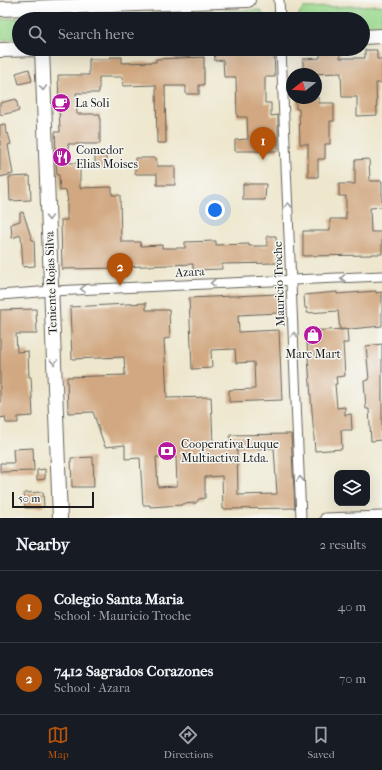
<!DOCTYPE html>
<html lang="en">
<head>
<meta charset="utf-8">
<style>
  body { margin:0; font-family:"IM FELL French Canon",serif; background:#242831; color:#f1f3f6 }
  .controls { position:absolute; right:12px; bottom:12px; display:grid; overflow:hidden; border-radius:8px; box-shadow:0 4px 16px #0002 }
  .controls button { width:36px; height:36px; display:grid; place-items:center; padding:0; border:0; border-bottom:1px solid #363941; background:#171b24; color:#f1f3f6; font:20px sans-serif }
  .compass { position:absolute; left:286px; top:68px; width:36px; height:36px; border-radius:50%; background:#171b24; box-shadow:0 4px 16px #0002; rotate:253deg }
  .scale { position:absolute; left:12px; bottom:10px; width:82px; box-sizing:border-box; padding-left:4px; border:2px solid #1c1c1c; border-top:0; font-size:11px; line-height:14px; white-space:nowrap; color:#1c1c1c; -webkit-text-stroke:3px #f6f6f2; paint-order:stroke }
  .you { position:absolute; left:215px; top:210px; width:14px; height:14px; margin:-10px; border:3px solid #fff; border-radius:50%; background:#1a73e8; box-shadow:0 0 0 6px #1a73e833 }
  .badge { display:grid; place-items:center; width:26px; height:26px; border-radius:50%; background:#b45309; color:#fff; font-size:13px; font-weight:700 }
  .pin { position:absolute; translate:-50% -33px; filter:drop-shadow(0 1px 2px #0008) }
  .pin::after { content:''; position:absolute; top:21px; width:14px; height:12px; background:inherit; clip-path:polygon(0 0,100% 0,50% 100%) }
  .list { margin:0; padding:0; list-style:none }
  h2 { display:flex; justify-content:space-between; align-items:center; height:52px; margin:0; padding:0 16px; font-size:17px }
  h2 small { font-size:13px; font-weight:400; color:#9ea1a6 }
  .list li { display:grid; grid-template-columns:26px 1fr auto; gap:12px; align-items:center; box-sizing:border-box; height:72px; padding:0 16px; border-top:1px solid #363941 }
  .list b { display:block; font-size:15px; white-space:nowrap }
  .list p { margin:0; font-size:13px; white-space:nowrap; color:#9ea1a6 }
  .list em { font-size:13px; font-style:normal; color:#9ea1a6 }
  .icon { flex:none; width:22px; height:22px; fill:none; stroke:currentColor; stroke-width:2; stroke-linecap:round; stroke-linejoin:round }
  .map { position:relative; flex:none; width:382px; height:518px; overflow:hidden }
  .search { position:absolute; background:#171b24; box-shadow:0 4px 16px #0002; left:12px; right:12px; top:12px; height:44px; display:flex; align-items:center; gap:10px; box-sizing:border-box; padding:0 14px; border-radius:22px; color:#9ea1a6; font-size:15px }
  .sheet { height:196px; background:#171b24 }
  nav { display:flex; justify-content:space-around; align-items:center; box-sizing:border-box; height:56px; border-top:1px solid #363941; background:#171b24; font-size:11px; color:#9ea1a6 }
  nav a { display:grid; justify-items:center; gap:2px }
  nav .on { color:#b45309 }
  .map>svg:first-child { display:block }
  .green { fill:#9ddc91; stroke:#5c7c56 }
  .building { fill:#d1a881; fill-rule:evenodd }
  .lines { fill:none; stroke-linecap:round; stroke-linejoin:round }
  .street-casing { stroke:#66635a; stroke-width:11 }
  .primary-casing { stroke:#66635a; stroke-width:16 }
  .street { stroke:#fff; stroke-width:9 }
  .primary { stroke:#fff; stroke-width:14 }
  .oneway { stroke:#999 }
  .labels { text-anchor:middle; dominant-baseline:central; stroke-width:3; stroke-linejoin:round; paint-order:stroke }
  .poi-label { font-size:12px; fill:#1c1c1c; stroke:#f6f6f2; text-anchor:start }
  .street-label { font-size:12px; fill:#1c1c1c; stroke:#f6f6f2 }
</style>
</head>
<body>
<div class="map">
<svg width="382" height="518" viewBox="0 0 382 518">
  <rect width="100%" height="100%" fill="#f6f6f2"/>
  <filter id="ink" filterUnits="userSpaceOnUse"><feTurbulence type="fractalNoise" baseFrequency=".025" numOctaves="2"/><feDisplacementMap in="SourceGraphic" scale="8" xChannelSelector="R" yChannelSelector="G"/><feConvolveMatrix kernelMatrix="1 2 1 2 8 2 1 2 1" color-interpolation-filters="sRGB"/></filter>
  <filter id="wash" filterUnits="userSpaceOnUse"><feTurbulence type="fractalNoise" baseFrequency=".012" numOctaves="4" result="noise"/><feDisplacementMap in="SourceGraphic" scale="16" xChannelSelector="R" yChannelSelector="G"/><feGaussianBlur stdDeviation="0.9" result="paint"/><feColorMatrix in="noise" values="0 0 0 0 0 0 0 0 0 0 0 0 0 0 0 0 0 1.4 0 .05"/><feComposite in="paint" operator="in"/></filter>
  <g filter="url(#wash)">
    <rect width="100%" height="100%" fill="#eee7cd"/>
    <path class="green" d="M382,5V27H363V19H299V14L303,8Z
      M260,10L263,14L265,19H61L64,16Z
      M17,18L19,19V39L0,40V19Z"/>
    <g id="blocks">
      <path class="building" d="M214,49H274L275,77H265V103H271V116L278,115V151H235V140L248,139L247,117H237L236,77H224L223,60L215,61Z
        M329,49H340V58H365V50H377V59H382V83H376L377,115L357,116V97H342L341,73L308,74V72H303V59L320,58V51H329Z
        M110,57H122V63L156,62V59L204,57V85H199V94H186V86H165L166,143H157L156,85L123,86L122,77H99V93H76L77,114H100V144H68L70,163H80V188L112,187V195H120L121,242H140L141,246L162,245V248H185V242L216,241V245L249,244V246H267V236H276L277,263L222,264V269L193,270V264L121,267V268L62,269L61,220H67V201H68L66,190L60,191L59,175H57L56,162H55L54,153H56L55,132H60L58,75H89V59H110Z
        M29,69L32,81L19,84L16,73Z
        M296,98H319V103H334V121H330V144H325V159H318V177H308V144H300L299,109H296Z
        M16,99L19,111L0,115V103Z
        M5,124L6,134L8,133L11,144L8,145L13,174L0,177V125Z
        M95,154H106V167H95Z
        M135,158H156L157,166H175V185H157V174H135Z
        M369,159L370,181H382V207L370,208L371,232H382V254H371V255L303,256V231H330V219H346V196H339V184H355V160Z
        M30,176L31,200L10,201L9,177Z
        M243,184H266L265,200H243Z
        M23,212L32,240H34L35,266L23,267L21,235L12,238L11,224L20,221V213Z
        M376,291V293L382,292V326L340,330L338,311L307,313V308H305L304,295L337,292V294Z
        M278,294L279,313L238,315L239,332L279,330L282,400L229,402V390L255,389L254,362L236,363L235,349L211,350L212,368L192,369L189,298Z
        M146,303V310H169L170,338L164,339L167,398L211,397L213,442H230V435L291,434L295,508L223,509L222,476L205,477V498L199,499L196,503L182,504V505L150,507V505H143L140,458L125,459V445L105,447L93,412L68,413L67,377L125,375L124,357L72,359L70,307ZM274,448L277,494L238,495L237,449ZM156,457H176L177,486L158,487Z
        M36,309L37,334H16L17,352L28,351L29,377H31L33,416L18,417V423H6L5,417L0,418V310Z
        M347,329L348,343H343L345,376L336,377L337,384H335L337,408L345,407V415L351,414L352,430H341L342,449L315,451L306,331Z
        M382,344V440L371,441L369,409H366L364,381L369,380L366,346Z
        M33,448L34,471L0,472V463H14L13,449Z
        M93,457L94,487H72L71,458Z
        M45,469V479L37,480V470Z
        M43,492L44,507L25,508L24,493Z"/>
    </g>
  </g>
  <g filter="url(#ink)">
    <use href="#blocks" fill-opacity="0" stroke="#66635a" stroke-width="1"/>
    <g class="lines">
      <defs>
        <path id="street" d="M279,0L280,19
          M281,49L301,518
          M0,295L52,291L382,276
          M325,518L382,516"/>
        <path id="primary" d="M0,9L248,0
          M363,37L382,36
          M42,49L60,518
          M0,50L41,49"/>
      </defs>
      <use href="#street" class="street-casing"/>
      <use href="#primary" class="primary-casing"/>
      <use href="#street" class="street"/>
      <use href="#primary" class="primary"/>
    </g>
    <defs><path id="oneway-chevron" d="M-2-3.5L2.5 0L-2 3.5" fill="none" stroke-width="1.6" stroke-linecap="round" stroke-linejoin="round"/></defs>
    <g class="oneway">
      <use href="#oneway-chevron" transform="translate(43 88) rotate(88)"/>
      <use href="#oneway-chevron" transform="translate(288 205) rotate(-92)"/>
      <use href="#oneway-chevron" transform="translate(49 218) rotate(88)"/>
      <use href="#oneway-chevron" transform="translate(343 278) rotate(178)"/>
      <use href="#oneway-chevron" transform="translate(213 283) rotate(177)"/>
      <use href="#oneway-chevron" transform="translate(83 289) rotate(177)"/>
      <use href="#oneway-chevron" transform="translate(294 335) rotate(-92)"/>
      <use href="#oneway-chevron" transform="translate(54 362) rotate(88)"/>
      <use href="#oneway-chevron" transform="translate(300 479) rotate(-92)"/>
    </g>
  </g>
  <defs>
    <symbol id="cafe-disc" viewBox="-11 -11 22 22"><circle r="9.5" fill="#b5179e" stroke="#f6f6f2"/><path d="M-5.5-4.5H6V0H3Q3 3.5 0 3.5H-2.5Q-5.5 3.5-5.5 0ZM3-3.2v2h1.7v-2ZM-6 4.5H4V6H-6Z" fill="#fff"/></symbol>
    <symbol id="restaurant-disc" viewBox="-11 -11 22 22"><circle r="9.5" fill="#b5179e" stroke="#f6f6f2"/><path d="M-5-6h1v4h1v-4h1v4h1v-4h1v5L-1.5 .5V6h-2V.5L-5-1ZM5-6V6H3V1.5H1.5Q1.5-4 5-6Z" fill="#fff"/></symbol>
    <symbol id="shop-disc" viewBox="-11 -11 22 22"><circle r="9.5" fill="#b5179e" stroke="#f6f6f2"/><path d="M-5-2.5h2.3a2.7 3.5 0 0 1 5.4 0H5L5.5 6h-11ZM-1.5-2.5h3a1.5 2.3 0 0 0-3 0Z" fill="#fff"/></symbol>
    <symbol id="bank-disc" viewBox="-11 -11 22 22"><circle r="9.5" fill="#b5179e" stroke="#f6f6f2"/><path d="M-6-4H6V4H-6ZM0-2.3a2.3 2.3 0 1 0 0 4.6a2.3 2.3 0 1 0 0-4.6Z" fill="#fff"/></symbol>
  </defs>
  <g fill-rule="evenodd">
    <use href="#cafe-disc" x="50" y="92" width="22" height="22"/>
    <use href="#restaurant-disc" x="51" y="146" width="22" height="22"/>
    <use href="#shop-disc" x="302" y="324" width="22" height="22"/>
    <use href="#bank-disc" x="156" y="440" width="22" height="22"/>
  </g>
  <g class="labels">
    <g class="poi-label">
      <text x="75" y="103">La Soli</text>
      <text x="76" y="150">Comedor<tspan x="76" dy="14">Elias Moises</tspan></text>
      <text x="313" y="354" text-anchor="middle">Marc Mart</text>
      <text x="181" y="444">Cooperativa Luque<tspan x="181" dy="14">Multiactiva Ltda.</tspan></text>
    </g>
    <g class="street-label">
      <text transform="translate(190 272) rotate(-3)">Azara</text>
      <text transform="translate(51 283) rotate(-92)">Teniente Rojas Silva</text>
      <text transform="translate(279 284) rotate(-92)">Mauricio Troche</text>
    </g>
  </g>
</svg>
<div class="controls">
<button><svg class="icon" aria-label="layers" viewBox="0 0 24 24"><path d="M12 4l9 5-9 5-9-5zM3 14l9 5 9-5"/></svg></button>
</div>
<svg class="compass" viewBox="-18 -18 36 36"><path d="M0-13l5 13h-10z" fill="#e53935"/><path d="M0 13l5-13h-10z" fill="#9ea1a6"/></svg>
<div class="scale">50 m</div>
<div class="you"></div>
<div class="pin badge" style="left:263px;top:160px">1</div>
<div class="pin badge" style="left:120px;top:286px">2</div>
<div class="search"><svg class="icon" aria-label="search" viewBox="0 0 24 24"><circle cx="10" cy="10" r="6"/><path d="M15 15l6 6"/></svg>Search here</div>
</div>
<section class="sheet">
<h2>Nearby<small>2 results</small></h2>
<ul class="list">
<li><span class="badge">1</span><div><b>Colegio Santa Maria</b><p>School · Mauricio Troche</p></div><em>40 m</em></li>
<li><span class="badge">2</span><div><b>7412 Sagrados Corazones</b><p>School · Azara</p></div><em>70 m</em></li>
</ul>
</section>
<nav>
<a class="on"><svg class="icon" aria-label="map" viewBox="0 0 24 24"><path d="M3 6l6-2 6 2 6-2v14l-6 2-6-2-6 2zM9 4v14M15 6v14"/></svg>Map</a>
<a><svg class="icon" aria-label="directions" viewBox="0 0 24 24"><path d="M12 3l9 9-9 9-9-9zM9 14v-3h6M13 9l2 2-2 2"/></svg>Directions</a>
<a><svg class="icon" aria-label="saved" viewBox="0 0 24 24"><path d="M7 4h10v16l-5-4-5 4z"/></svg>Saved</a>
</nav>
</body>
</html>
